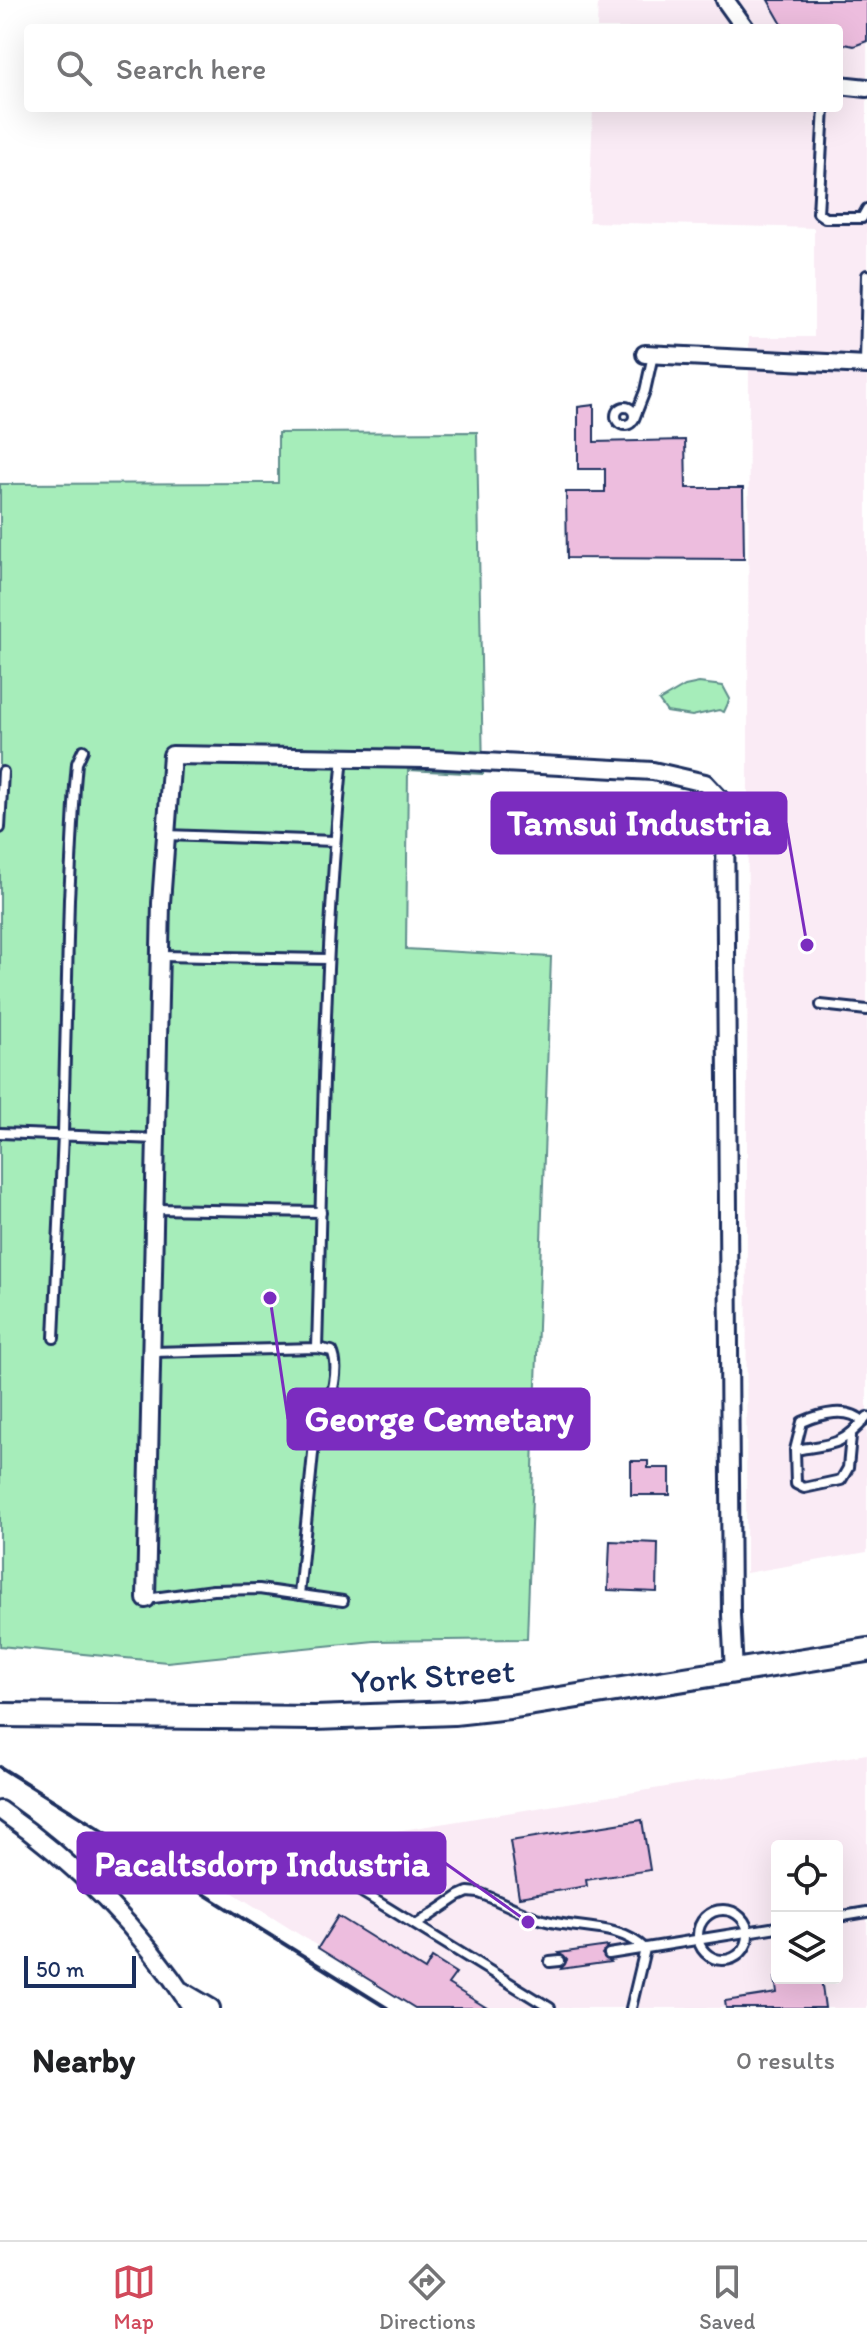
<!DOCTYPE html>
<html lang="en">
<head>
<meta charset="utf-8">
<style>
  body { margin:0; font-family:Itim,sans-serif; background:#f6f6f6; color:#202124 }
  .controls { position:absolute; right:24px; bottom:24px; display:grid; overflow:hidden; border-radius:8px; box-shadow:0 8px 32px #0002 }
  .controls button { width:72px; height:72px; display:grid; place-items:center; padding:0; border:0; border-bottom:2px solid #e0e0e0; background:#fff; color:#202124; font:40px sans-serif }
  .scale { position:absolute; left:24px; bottom:20px; width:112px; box-sizing:border-box; padding-left:8px; border:4px solid #1b2f5e; border-top:0; font-size:22px; line-height:28px; white-space:nowrap; color:#1b2f5e; -webkit-text-stroke:6px #fff; paint-order:stroke }
  .list { margin:0; padding:0; list-style:none }
  h2 { display:flex; justify-content:space-between; align-items:center; height:104px; margin:0; padding:0 32px; font-size:34px }
  h2 small { font-size:26px; font-weight:400; color:#757577 }
  .icon { flex:none; width:44px; height:44px; fill:none; stroke:currentColor; stroke-width:2; stroke-linecap:round; stroke-linejoin:round }
  .map { position:relative; flex:none; width:867px; height:2008px; overflow:hidden }
  .search { position:absolute; background:#fff; box-shadow:0 8px 32px #0002; left:24px; right:24px; top:24px; height:88px; display:flex; align-items:center; gap:20px; box-sizing:border-box; padding:0 28px; border-radius:8px; color:#757577; font-size:30px }
  .sheet { height:232px; background:#fff }
  nav { display:flex; justify-content:space-around; align-items:center; box-sizing:border-box; height:112px; border-top:2px solid #e0e0e0; background:#fff; font-size:22px; color:#757577 }
  nav a { display:grid; justify-items:center; gap:4px }
  nav .on { color:#d1495b }
  .map>svg:first-child { display:block }
  .built { fill:#faebf5; fill-rule:evenodd }
  .green { fill:#a6edba; stroke:#608e8c; stroke-width:2 }
  .building { fill:#edbdde; stroke:#1b2f5e; stroke-width:2 }
  .lines { fill:none; stroke-linecap:round; stroke-linejoin:round }
  .lane-casing { stroke:#1b2f5e; stroke-width:14 }
  .street-casing { stroke:#1b2f5e; stroke-width:22 }
  .secondary-casing { stroke:#1b2f5e; stroke-width:28 }
  .lane { stroke:#fff; stroke-width:8 }
  .street { stroke:#fff; stroke-width:16 }
  .secondary { stroke:#fff; stroke-width:22 }
  .rail { stroke:#1b2f5e; stroke-width:4 }
  .labels { text-anchor:middle; dominant-baseline:central; stroke-width:6; stroke-linejoin:round; paint-order:stroke }
  .street-label { font-size:34px; fill:#1b2f5e; stroke:#fff }
  .leader { fill:none; stroke:#7b2cbf; stroke-width:3 }
  .callout-dot { fill:#7b2cbf; stroke:#fff; stroke-width:3 }
  .callout { fill:#7b2cbf; stroke:#7b2cbf; stroke-width:3 }
  .callout-label { font-size:36px; text-anchor:middle; font-weight:bold; fill:#fff }
</style>
</head>
<body>
<div class="map">
<svg width="867" height="2008" viewBox="0 0 867 2008">
  <rect width="100%" height="100%" fill="#fff"/>
  <filter id="ink" filterUnits="userSpaceOnUse"><feTurbulence type="fractalNoise" baseFrequency=".0125" numOctaves="2"/><feDisplacementMap in="SourceGraphic" scale="16" xChannelSelector="R" yChannelSelector="G"/><feConvolveMatrix kernelMatrix="1 2 1 2 8 2 1 2 1" color-interpolation-filters="sRGB"/></filter>
  <g filter="url(#ink)">
    <path class="built" d="M598,0H867V1552L746,1573L749,337H814V228L589,222L593,108H839V28H597Z
      M867,1754V2008H416L189,1865ZM777,1846H837V1978H777Z"/>
    <path class="green" d="M477,432L483,774L408,770L406,949L551,957L527,1639L374,1641L167,1662L0,1646V484L278,483V433Z
      M699,683L723,686L730,699L724,712L719,710L692,716L667,712L659,701L685,686Z"/>
    <path class="building" d="M768,0H867V41L854,46L839,43V28H784Z
      M594,405V442L685,440L686,488H743L744,559L567,558L566,492H605V469H578V407Z
      M631,1461H648V1468H670V1495H631Z
      M610,1541L658,1543L657,1592L608,1590Z
      M642,1820L650,1870L586,1880L587,1886L519,1897L510,1841Z
      M338,1916L425,1970L432,1958L456,1973L448,1984L487,2008H415L318,1948Z
      M608,1946L602,1954L610,1962L561,1969L567,1960L559,1953Z
      M775,1978H821L825,2008H726L725,2001L777,1993Z"/>
    <g class="lines">
      <defs>
        <path id="lane" d="M824,108L818,213L825,218H862L867,209
          M865,364L867,275
          M616 416a9 9 0 1 1 18 0a9 9 0 1 1-18 0Z
          M634,419L645,391L653,355
          M0,828L3,772
          M166,835L334,841
          M160,956L328,959
          M821,1005L867,1010
          M0,1133L156,1139
          M155,1209L321,1212
          M54,1338L63,1134L69,899L75,786L77,763L83,750
          M152,1352L317,1348
          M851,1436L848,1468L841,1480L804,1488L796,1484L795,1450L802,1422C820,1414 849,1406 863,1422
          M795,1450C832,1444 841,1447 867,1417
          M299,1595L315,1433L319,1423L324,1420C330,1401 341,1369 332,1351L317,1348C323,1151 323,953 343,757
          M146,1599L213,1590L259,1589L343,1601
          M323,1868L550,2008
          M698 1935a25 25 0 1 1 50 0a25 25 0 1 1-50 0Z
          M837,1917L867,1912
          M416,1925L459,1896L468,1892L479,1893C501,1901 521,1913 543,1920C576,1930 619,1923 645,1949L631,2008
          M609,1954L777,1927
          M550,1962L560,1961"/>
        <path id="street" d="M725,0L745,28
          M839,85L867,88
          M645,354L867,365
          M146,1599L161,903L172,755L427,759L653,771L705,783L719,798L725,812L731,1615L734,1672
          M0,1810C76,1863 141,1930 192,2008
          M182,1991L211,2008"/>
        <path id="secondary" d="M0,1715L315,1718L454,1713L509,1707L867,1650"/>
      </defs>
      <use href="#lane" class="lane-casing"/>
      <use href="#street" class="street-casing"/>
      <use href="#secondary" class="secondary-casing"/>
      <use href="#lane" class="lane"/>
      <use href="#street" class="street"/>
      <use href="#secondary" class="secondary"/>
      <path class="rail" d="M0,1767L387,2008"/>
    </g>
  </g>
  <g class="labels">
    <g class="street-label">
      <text transform="translate(433 1676) rotate(-4)">York Street</text>
    </g>
  </g>
  <path class="leader" d="M807 945L786 823M270 1298L288 1419M528 1922L445 1863"/>
  <g class="callout-dot">
    <circle cx="807" cy="945" r="8"/>
    <circle cx="270" cy="1298" r="8"/>
    <circle cx="528" cy="1922" r="8"/>
  </g>
  <g class="callout">
    <rect x="492" y="793" width="294" height="60" rx="8"/>
    <rect x="288" y="1389" width="301" height="60" rx="8"/>
    <rect x="78" y="1833" width="367" height="60" rx="8"/>
  </g>
  <g class="callout-label">
    <text x="639" y="835">Tamsui Industria</text>
    <text x="439" y="1431">George Cemetary</text>
    <text x="262" y="1876">Pacaltsdorp Industria</text>
  </g>
</svg>
<div class="controls">
<button><svg class="icon" aria-label="locate" viewBox="0 0 24 24"><circle cx="12" cy="12" r="6"/><path d="M12 2v4M12 18v4M2 12h4M18 12h4"/></svg></button>
<button><svg class="icon" aria-label="layers" viewBox="0 0 24 24"><path d="M12 4l9 5-9 5-9-5zM3 14l9 5 9-5"/></svg></button>
</div>
<div class="scale">50 m</div>
<div class="search"><svg class="icon" aria-label="search" viewBox="0 0 24 24"><circle cx="10" cy="10" r="6"/><path d="M15 15l6 6"/></svg>Search here</div>
</div>
<section class="sheet">
<h2>Nearby<small>0 results</small></h2>
<ul class="list">
</ul>
</section>
<nav>
<a class="on"><svg class="icon" aria-label="map" viewBox="0 0 24 24"><path d="M3 6l6-2 6 2 6-2v14l-6 2-6-2-6 2zM9 4v14M15 6v14"/></svg>Map</a>
<a><svg class="icon" aria-label="directions" viewBox="0 0 24 24"><path d="M12 3l9 9-9 9-9-9zM9 14v-3h6M13 9l2 2-2 2"/></svg>Directions</a>
<a><svg class="icon" aria-label="saved" viewBox="0 0 24 24"><path d="M7 4h10v16l-5-4-5 4z"/></svg>Saved</a>
</nav>
</body>
</html>
